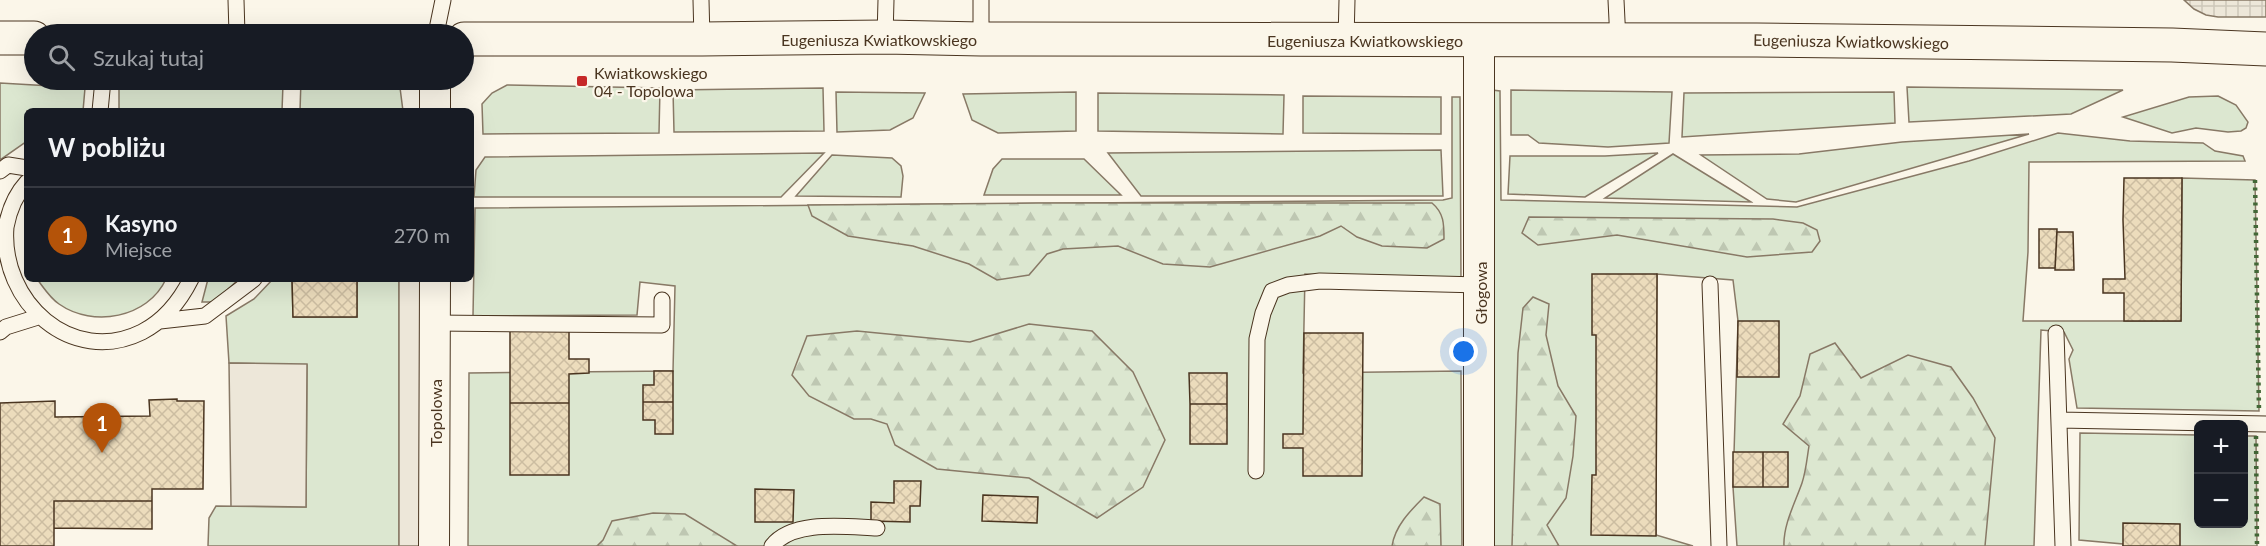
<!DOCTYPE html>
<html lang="pl">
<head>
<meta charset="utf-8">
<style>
  body { margin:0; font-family:Lato,sans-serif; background:#242831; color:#f1f3f6 }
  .controls { position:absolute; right:18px; bottom:18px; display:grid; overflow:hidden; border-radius:9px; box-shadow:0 6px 24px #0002 }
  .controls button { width:54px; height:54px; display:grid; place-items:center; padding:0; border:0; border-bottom:2px solid #363941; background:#171b24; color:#f1f3f6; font:30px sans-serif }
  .you { position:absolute; left:1464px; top:352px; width:21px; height:21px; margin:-15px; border:4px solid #fff; border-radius:50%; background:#1a73e8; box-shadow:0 0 0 9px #1a73e833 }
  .badge { display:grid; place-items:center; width:39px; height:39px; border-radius:50%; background:#b45309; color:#fff; font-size:20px; font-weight:700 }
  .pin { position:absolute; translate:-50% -50px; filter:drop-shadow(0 2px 3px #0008) }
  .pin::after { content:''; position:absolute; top:32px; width:21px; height:18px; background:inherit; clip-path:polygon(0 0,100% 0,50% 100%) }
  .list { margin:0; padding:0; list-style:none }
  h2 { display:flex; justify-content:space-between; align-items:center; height:78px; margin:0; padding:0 24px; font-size:26px }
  h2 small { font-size:20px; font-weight:400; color:#9ea1a6 }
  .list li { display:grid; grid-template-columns:39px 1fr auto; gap:18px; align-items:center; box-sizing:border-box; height:96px; padding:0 24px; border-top:2px solid #363941 }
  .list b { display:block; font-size:22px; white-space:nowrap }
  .list p { margin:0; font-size:20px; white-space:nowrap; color:#9ea1a6 }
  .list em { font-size:20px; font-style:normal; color:#9ea1a6 }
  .icon { flex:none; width:33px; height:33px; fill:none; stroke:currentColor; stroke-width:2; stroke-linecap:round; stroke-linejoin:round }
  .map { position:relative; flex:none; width:2266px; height:546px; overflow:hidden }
  .search { position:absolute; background:#171b24; box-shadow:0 6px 24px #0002; left:24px; top:24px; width:450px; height:66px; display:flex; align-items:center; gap:15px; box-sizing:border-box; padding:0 21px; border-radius:33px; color:#9ea1a6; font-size:22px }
  .panel { position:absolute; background:#171b24; box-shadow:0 6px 24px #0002; left:24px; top:108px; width:450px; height:174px; border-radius:9px }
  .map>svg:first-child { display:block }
  .grass { fill:#dce7d0; stroke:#887966; stroke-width:1.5 }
  .forest { fill:url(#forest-firs); stroke:#887966; stroke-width:1.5 }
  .parking { fill:#ede7d9; stroke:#887966; stroke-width:1.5 }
  .plaza { fill:url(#plaza-grid); stroke:#887966; stroke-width:1.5 }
  .building { fill:url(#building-cross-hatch); stroke:#4a3520; stroke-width:1.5 }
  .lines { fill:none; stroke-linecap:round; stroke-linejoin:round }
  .lane-casing { stroke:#4a3520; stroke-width:17 }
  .street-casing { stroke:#4a3520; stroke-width:32 }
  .secondary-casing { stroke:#4a3520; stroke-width:35 }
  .lane { stroke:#fbf6e9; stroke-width:15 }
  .street { stroke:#fbf6e9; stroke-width:30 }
  .secondary { stroke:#fbf6e9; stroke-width:33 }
  .hedge { stroke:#436837; stroke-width:4.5; stroke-dasharray:3 4.5; stroke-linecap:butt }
  .poi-dot { fill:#c62828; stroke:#fbf6e9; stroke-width:2 }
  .labels { text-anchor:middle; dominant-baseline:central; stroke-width:4.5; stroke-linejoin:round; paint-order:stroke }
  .street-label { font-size:16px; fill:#4a3520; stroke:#fbf6e9 }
  .poi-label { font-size:16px; fill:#4a3520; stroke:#fbf6e9; text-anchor:start }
</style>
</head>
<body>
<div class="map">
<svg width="2266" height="546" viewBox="0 0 2266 546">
  <defs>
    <pattern id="forest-firs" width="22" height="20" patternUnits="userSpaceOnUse" patternTransform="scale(1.5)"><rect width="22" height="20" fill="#dce7d0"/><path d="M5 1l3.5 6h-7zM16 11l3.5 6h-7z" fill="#bec7b2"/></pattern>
    <pattern id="plaza-grid" width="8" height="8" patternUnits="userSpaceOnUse" patternTransform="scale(1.5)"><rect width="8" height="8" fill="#ede7d9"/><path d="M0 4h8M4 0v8" fill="none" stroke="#cdc7ba"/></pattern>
    <pattern id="building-cross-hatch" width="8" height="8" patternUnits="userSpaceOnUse" patternTransform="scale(1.5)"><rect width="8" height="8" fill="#ecdcbc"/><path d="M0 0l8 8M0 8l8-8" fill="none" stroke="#ccbda1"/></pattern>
  </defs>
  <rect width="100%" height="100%" fill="#fbf6e9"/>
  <path class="grass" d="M301,80H399L403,111H300Z
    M119,82L283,84L282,111H121L119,108Z
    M0,83L85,88L83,111H27V141L0,160Z
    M507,85L660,88L659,133L483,134L482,104L492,93Z
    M1907,87L2123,90L2071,114L1909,122Z
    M823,88L824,131L674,132L673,90Z
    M1492,90L1500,91L1501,200L1797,207L1969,161L2058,133L2130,141L2203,143L2215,151L2243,156L2245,161L2029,162L2028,252L2023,321H2181L2182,178L2255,180L2259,411L2077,408L2069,359L2073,350L2064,332L2041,330L2034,546H1737L1733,487L1738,321L1733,280L1657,274L1656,535L1693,546H1493Z
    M1511,90L1672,92L1669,143L1608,147L1539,143L1528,135H1511Z
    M836,92L925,93L913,118L890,130L837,132Z
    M1076,92V131L998,133L972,120L963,94Z
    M1894,92L1895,123L1682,137L1684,93Z
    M1098,93L1284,95L1283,134L1098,131Z
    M1303,96L1441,97V134L1303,133Z
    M2218,96L2236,105L2248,122L2246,128L2241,131L2228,132L2196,128L2172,133L2123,117L2189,97Z
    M1452,97H1460L1461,281L1305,274L1303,373L1461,371L1462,546H468L469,373L673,371L675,286L640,282L637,315L473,316L475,208L1443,200L1452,198Z
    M2029,134L1796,202L1767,199L1701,155L1799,154L1902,142Z
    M1441,150L1443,196H1141L1108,153Z
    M824,153L781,197H474L476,170L485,157Z
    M1658,153L1585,197L1508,194L1510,156H1605Z
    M1673,154L1751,202L1605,198Z
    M832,155L892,158L901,166L903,176L901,197L796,196Z
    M1002,159H1084L1121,195H984L993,169Z
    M37,279H166C148,318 93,328 59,304C50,298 44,288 37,279Z
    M208,279H239L214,302H202Z
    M273,279H292L293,317H357V279H399V546H208L209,518L216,506L306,507L307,365L229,363L226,316L254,299Z
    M2080,433L2198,435V524H2244V436H2256L2257,546H2123V544L2079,540Z"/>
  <path class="forest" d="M1038,203H1432C1444,213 1444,224 1444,239L1427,248L1382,246L1357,237L1341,226L1320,236L1210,267L1163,264L1118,246L1063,249L1047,254L1029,275L997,280L969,264L913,246L848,236L812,216L808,205Z
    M1529,217L1773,219L1803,223L1817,230L1820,241L1812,252L1747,257L1617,235L1538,245L1522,233Z
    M1533,297L1549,304L1546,335L1558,386L1576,416L1573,456L1566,498L1547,525L1559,546H1512L1518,353L1523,308Z
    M1029,324L1092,331L1133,372L1165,440L1143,487L1097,518L1029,478L937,469L895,445L887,424L871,419H854L809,396L792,375L807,336L857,331L970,342Z
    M1835,343L1861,378L1908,355L1951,367L1973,398L1995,438L1985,546H1784C1783,525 1795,503 1802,483C1806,471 1807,458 1809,446L1783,424L1800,396L1810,354Z
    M1424,497L1440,504L1441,546H1392C1395,526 1410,511 1424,497Z
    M653,513L685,514L737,546H597L603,540L612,521Z"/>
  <path class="parking" d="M399,279H420V546H399Z
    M229,363L307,364L306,507L231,506Z"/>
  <path class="plaza" d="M2184,0H2266V17H2218L2206,15L2194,9Z"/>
  <path class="building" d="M2124,178H2182L2181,321H2124V293H2103V279H2125L2123,220Z
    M2039,229H2057L2055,268H2039Z
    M2057,232H2073L2074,270H2055Z
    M1592,274H1657L1656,536L1591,535L1592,475H1596V335H1592Z
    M292,279H357V317H293Z
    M1738,321H1779V377H1737Z
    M510,331H569V359H589V373L569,374V403H510Z
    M1304,333H1363L1362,476H1303V448H1283V434H1303Z
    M654,371H673V402H643V385H654Z
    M1189,373H1227V404H1190Z
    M177,399V401H204L203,489H152V501H54V546H0V403L55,401V417L150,416L149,400Z
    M643,402H673V434H655V420H643Z
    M510,403H569V475H510Z
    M1190,404H1227V444H1190Z
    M1733,452H1763V487H1733Z
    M1763,452H1788V487H1763Z
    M894,481H921L920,506H910V522L871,521V502L894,503Z
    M755,489L794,490L793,522H755Z
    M983,495L1038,497L1037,523L982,521Z
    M54,501H152V529L54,528Z
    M2123,523L2180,524V546H2123Z"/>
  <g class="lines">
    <defs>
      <path id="lane" d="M236,0L237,34
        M701,0L702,39
        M981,0V39
        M1616,0L1618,41
        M436,34L443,0
        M885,37L886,0
        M1346,40L1347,0
        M100,111L103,80
        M0,171L8,165L27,168
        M27,182C16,194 9,211 6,227C0,302 72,367 142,332C165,320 180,301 191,279
        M1710,284L1719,546
        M160,321L205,316L254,279
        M435,323L662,325V300
        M0,332L6,327L38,317
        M2056,333L2063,546
        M2059,420L2266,424
        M1256,471L1257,339L1263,313L1272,291L1288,285L1320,281L1480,285
        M772,546C793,519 848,527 877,528"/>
      <path id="street" d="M435,111V80
        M434,546L435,279
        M1479,546V41"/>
      <path id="secondary" d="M0,38H34
        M464,39H702L885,37L981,39L1757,40L2172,45L2266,49"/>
    </defs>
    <use href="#lane" class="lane-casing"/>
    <use href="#street" class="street-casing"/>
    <use href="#secondary" class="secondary-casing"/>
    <use href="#lane" class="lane"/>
    <use href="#street" class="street"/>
    <use href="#secondary" class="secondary"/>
    <path class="hedge" d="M2255,180L2259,411
      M2256,436L2257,546"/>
  </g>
  <rect class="poi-dot" x="576" y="75" width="12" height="12" rx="3"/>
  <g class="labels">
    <g class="street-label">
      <text x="879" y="39">Eugeniusza Kwiatkowskiego</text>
      <text x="1365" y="40">Eugeniusza Kwiatkowskiego</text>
      <text transform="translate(1851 41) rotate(1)">Eugeniusza Kwiatkowskiego</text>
      <text transform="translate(1480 293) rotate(-90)">Głogowa</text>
      <text transform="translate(435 413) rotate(-90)">Topolowa</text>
    </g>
    <g class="poi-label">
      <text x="594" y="72">Kwiatkowskiego<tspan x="594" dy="18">04 - Topolowa</tspan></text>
    </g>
  </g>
</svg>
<div class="controls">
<button>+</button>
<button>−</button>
</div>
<div class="you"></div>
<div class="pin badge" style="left:102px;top:453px">1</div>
<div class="search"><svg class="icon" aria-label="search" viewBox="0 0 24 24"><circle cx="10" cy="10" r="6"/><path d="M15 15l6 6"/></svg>Szukaj tutaj</div>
<section class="panel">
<h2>W pobliżu<small></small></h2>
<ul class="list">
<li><span class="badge">1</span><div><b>Kasyno</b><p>Miejsce</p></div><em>270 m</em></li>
</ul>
</section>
</div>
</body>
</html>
